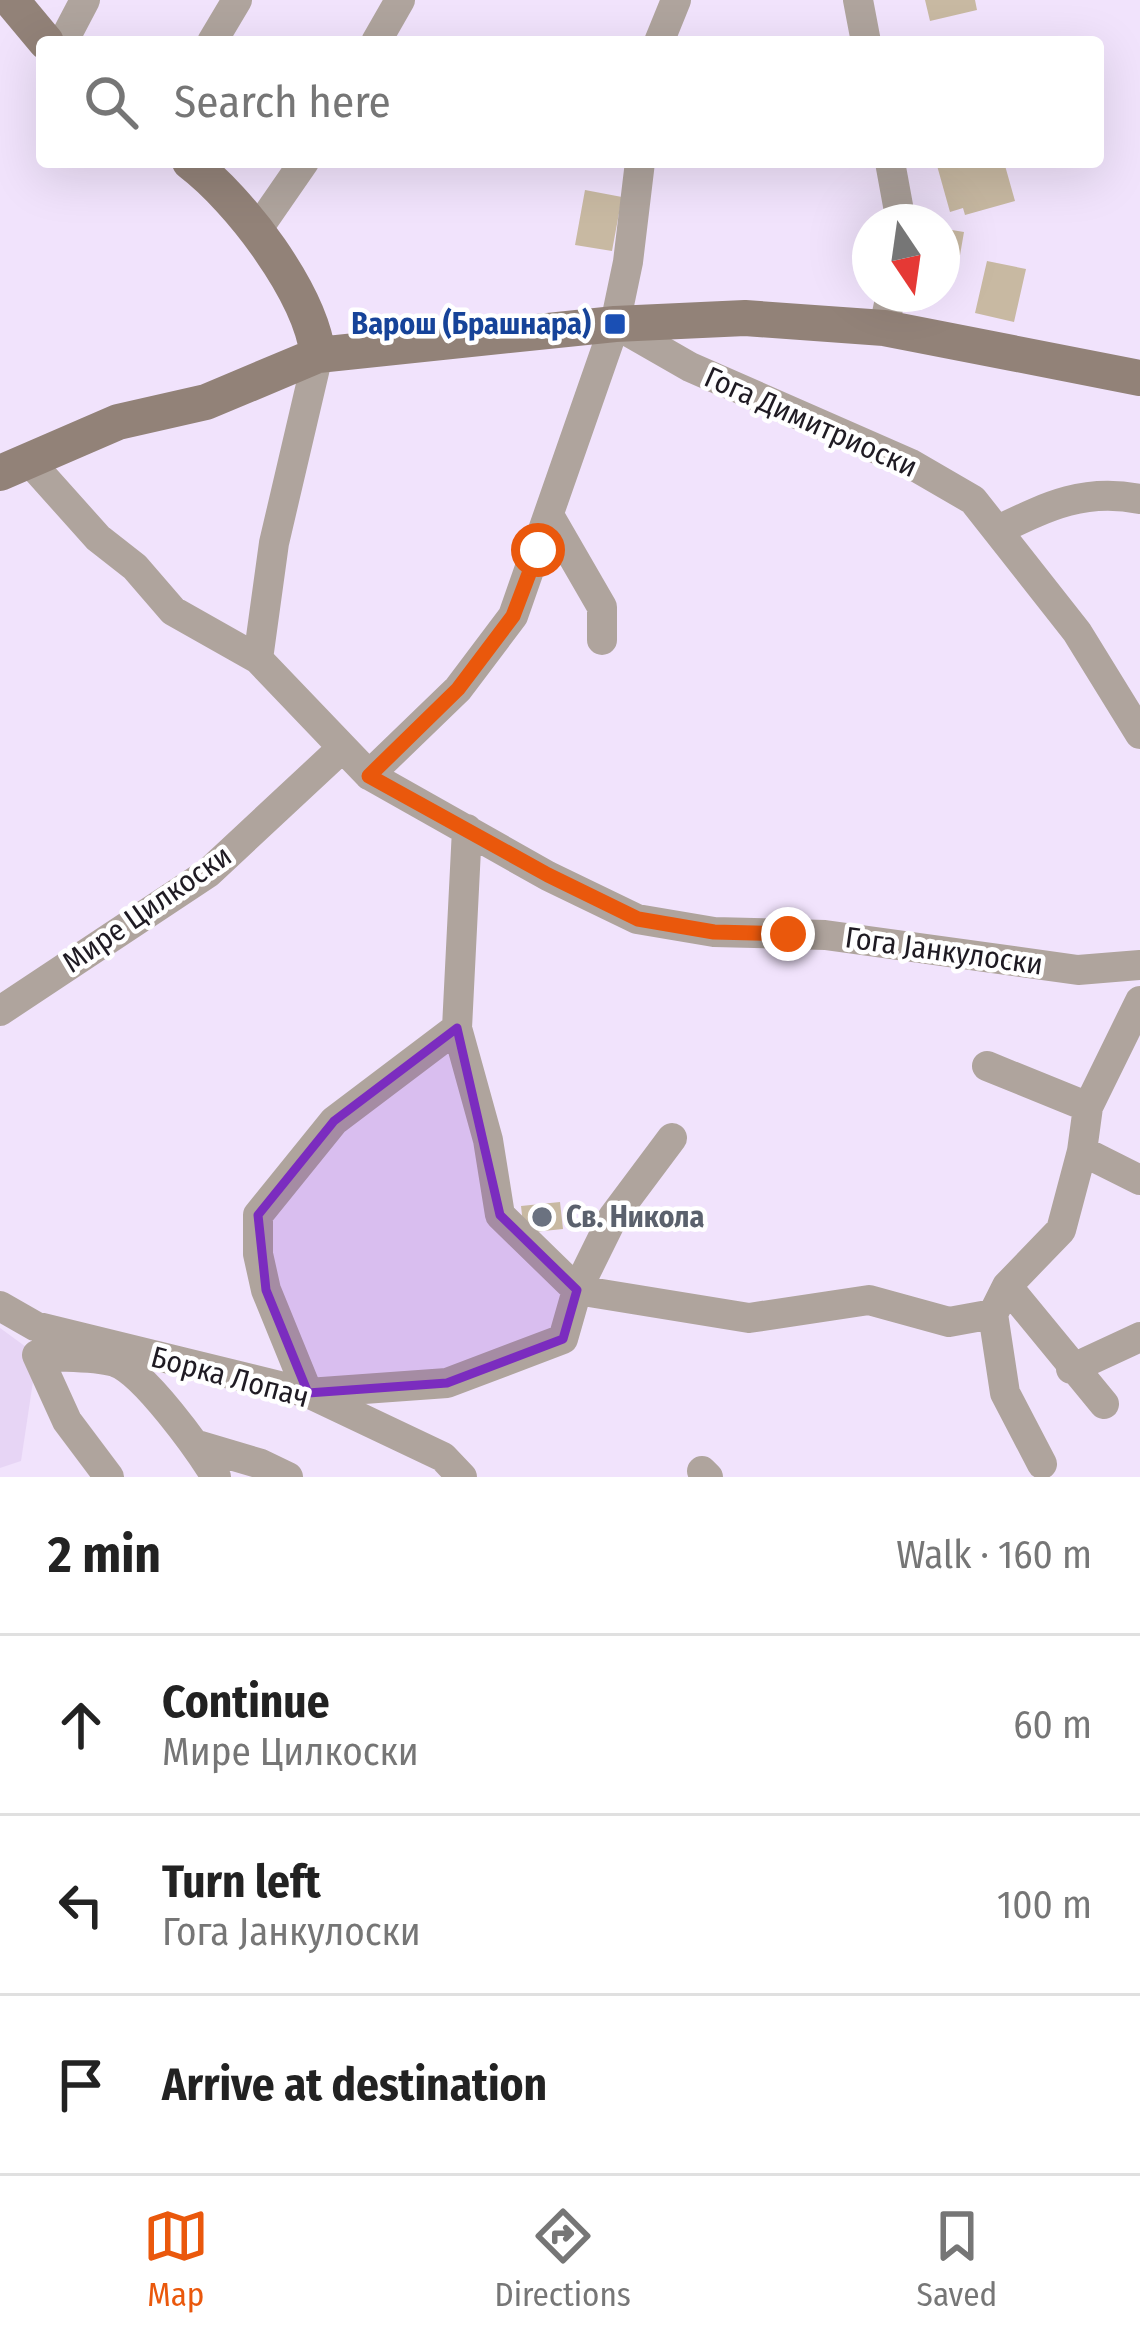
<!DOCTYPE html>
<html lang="en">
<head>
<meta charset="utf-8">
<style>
  body { margin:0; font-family:"Fira Sans Condensed",sans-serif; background:#f2f2f2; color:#222 }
  .compass { position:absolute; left:852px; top:204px; width:108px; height:108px; border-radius:50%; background:#fff; box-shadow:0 12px 48px #0002; rotate:167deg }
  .stop { position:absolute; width:36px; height:36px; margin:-27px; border:9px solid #ea580c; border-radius:50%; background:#fff }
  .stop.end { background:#ea580c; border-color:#fff; box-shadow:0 3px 12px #0008 }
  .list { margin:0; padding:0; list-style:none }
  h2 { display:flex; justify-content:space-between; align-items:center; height:156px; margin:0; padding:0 48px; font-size:51px }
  h2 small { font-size:39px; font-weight:400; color:#767676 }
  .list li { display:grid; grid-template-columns:78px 1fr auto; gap:36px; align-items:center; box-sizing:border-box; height:180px; padding:0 48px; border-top:3px solid #e0e0e0 }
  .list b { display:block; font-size:45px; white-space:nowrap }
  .list p { margin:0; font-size:39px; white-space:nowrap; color:#767676 }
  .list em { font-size:39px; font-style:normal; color:#767676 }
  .icon { flex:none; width:66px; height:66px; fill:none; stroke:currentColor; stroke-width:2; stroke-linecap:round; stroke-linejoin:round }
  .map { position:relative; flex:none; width:1140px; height:1477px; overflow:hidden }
  .search { position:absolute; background:#fff; box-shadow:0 12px 48px #0002; left:36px; right:36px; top:36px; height:132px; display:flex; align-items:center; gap:30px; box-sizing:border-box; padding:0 42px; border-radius:12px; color:#767676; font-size:45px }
  .sheet { height:696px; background:#fff }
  nav { display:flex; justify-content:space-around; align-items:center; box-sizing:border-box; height:168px; border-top:3px solid #e0e0e0; background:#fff; font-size:33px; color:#767676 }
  nav a { display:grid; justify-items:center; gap:6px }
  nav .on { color:#ea580c }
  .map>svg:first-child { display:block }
  .built { fill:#e7d5f5 }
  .building { fill:#c8b9a2 }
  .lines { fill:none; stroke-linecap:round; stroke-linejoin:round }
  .street { stroke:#afa49d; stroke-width:30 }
  .secondary { stroke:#928278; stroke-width:36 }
  .route { stroke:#ea580c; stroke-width:15 }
  .marked { fill:#7b2cbf; fill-opacity:0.2; stroke:#7b2cbf; stroke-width:9; stroke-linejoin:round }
  .transit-dot { fill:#1a4fb4; stroke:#fff; stroke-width:4.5 }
  .worship-dot { fill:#6b7280; stroke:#fff; stroke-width:4.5 }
  .labels { text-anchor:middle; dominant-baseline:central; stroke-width:9; stroke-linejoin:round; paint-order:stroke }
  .transit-label { font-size:30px; font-weight:bold; fill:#164399; stroke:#fff; text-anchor:end }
  .street-label { font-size:30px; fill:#1f1b23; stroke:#fff }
  .worship-label { font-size:30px; font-weight:bold; fill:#5b616d; stroke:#fff; text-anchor:start }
</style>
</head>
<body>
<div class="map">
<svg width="1140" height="1477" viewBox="0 0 1140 1477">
  <rect width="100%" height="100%" fill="#f1e3fc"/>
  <path class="built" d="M0,1328L37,1355L21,1461L0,1468Z"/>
  <path class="building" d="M925,0H975L977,10L930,21Z
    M936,162H1004L1015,201L965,215L963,208L950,212Z
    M585,190L622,197L612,251L575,245Z
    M946,229L964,232L959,261L942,259Z
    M987,261L1026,269L1014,322L975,313Z
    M560,1202L563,1229L524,1233L521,1206Z"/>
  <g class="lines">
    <path class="street" d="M858,0L866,42
      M63,42L85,0
      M212,42L237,0
      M376,42L400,0
      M659,42L676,0
      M890,162L901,222
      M257,230L304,162
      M615,324L690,367L911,464L973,500L1077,632L1140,734
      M884,328L891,294
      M30,462L98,538L135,567L173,611L258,659L369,775L548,876L637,919L714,932L825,935L1078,970L1140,965
      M550,517L602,607V640
      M998,530C1048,506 1084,488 1140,499
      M258,659L274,543L318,355
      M369,775L458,689L513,616L615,324L628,262L640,162
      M467,829L457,1028L334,1121L258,1215V1254L266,1290L308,1393L447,1383L563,1339L577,1290L613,1217L672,1138
      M0,1011L208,873L341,749
      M457,1028L488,1140L500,1215L577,1290L749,1318L869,1300L949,1322L993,1314
      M987,1066L1088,1107
      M1082,1151L1140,1180
      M1007,1286L1104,1404
      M0,1306L35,1326L308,1393L443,1457L462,1477
      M1071,1369L1140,1337
      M197,1445L261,1464L288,1477
      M1042,1464L1005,1393L993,1314L1007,1286L1061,1230L1082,1151L1088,1107L1140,1001
      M702,1471L708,1477
      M109,1477L67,1421L37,1355C61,1358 92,1355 115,1362C144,1372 199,1449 216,1477"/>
    <path class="secondary" d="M11,0L46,42
      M190,162C240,200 310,292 318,355
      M0,473L118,422L206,402L318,355L615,324L745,318L884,328L1140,378"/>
  </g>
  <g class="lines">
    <path class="route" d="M538,550L513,616L458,689L369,776L548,875L638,919L714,932L788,934"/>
  </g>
  <path class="marked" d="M457,1028L500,1215L577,1290L563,1339L447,1383L308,1393L266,1290L258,1215L334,1121Z"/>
  <rect class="transit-dot" x="603" y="312" width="24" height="24" rx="6"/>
  <circle class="worship-dot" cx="542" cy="1217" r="12"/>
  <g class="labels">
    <g class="transit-label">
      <text x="591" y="324">Варош (Брашнара)</text>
    </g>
    <g class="street-label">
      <text transform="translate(811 422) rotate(24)">Гога Димитриоски</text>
      <text transform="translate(147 909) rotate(-35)">Мире Цилкоски</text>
      <text transform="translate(944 951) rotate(8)">Гога Јанкулоски</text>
      <text transform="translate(230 1377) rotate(15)">Борка Лопач</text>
    </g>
    <g class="worship-label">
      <text x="566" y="1217">Св. Никола</text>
    </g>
  </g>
</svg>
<svg class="compass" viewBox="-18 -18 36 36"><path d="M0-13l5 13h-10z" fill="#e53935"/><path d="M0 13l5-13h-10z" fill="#767676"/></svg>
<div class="stop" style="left:538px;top:550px"></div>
<div class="stop end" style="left:788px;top:934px"></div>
<div class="search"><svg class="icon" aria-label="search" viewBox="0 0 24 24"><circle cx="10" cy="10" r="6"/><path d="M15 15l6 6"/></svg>Search here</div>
</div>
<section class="sheet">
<h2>2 min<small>Walk · 160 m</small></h2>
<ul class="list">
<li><svg class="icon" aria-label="ahead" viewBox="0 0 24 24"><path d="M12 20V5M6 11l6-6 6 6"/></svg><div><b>Continue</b><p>Мире Цилкоски</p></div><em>60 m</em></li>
<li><svg class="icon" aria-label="left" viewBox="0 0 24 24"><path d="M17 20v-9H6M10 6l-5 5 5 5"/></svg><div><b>Turn left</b><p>Гога Јанкулоски</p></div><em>100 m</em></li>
<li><svg class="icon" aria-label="arrive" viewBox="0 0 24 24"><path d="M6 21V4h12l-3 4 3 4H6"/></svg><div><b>Arrive at destination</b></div></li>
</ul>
</section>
<nav>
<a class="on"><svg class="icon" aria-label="map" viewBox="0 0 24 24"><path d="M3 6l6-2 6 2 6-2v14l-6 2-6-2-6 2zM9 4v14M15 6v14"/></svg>Map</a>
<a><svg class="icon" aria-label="directions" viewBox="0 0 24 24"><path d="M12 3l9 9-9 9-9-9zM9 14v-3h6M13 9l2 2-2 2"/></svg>Directions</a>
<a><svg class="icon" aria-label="saved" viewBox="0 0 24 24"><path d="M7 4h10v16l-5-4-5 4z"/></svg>Saved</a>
</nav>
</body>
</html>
